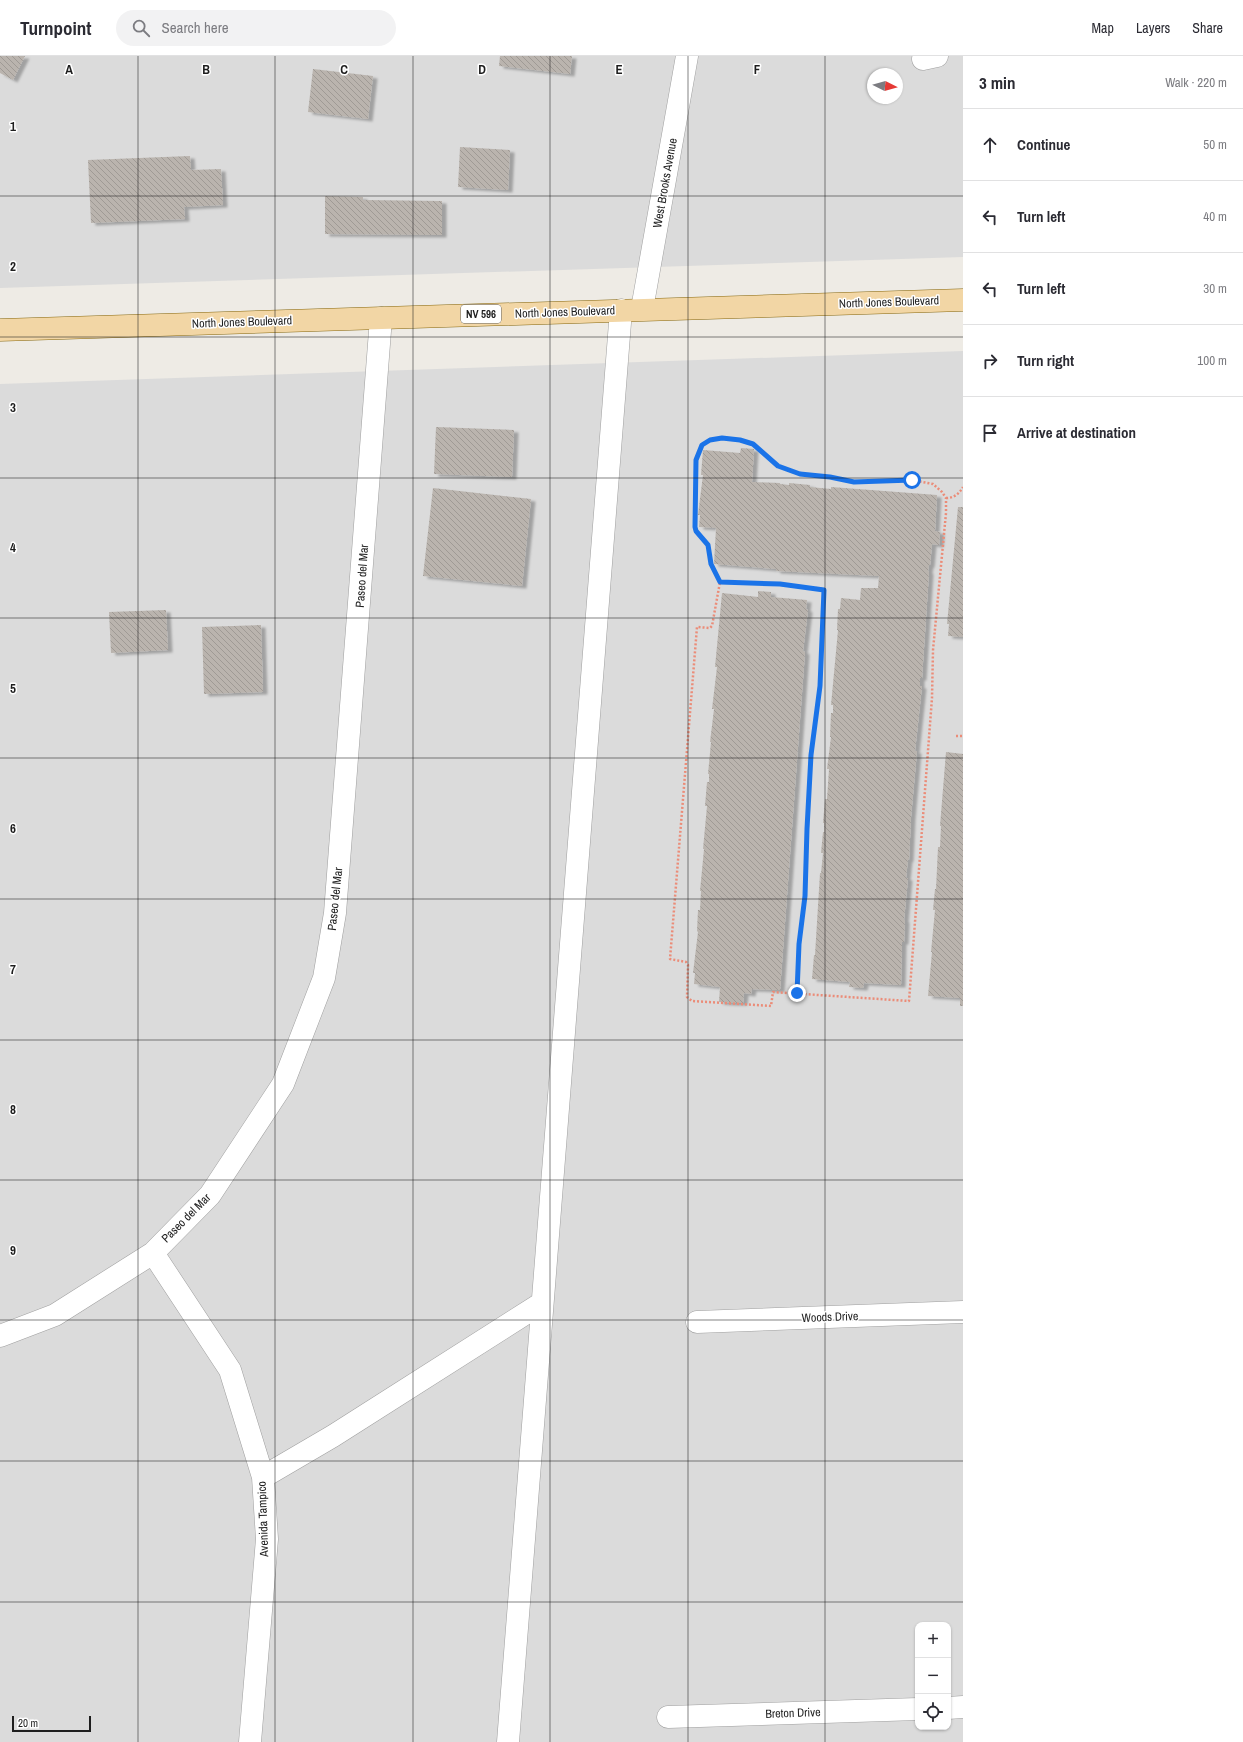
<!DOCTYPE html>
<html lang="en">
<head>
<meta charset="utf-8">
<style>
  body { margin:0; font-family:"Archivo Narrow",sans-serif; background:#f2f2f3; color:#2b2b33 }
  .controls { position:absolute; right:12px; bottom:12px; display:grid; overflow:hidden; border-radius:8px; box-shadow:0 1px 3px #0004 }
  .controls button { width:36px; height:36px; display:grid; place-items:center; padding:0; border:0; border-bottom:1px solid #e1e1e2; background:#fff; color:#2b2b33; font:20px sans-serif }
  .compass { position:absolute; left:867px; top:12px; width:36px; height:36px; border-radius:50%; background:#fff; box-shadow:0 1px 3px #0004; rotate:95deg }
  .scale { position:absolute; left:12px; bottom:10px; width:79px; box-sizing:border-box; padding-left:4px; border:2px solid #1e1e1e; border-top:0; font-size:11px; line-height:14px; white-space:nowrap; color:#1e1e1e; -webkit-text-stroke:3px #fff; paint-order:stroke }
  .stop { position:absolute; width:12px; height:12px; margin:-9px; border:3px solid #1a73e8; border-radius:50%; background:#fff }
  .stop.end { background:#1a73e8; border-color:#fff; box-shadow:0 1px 4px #0008 }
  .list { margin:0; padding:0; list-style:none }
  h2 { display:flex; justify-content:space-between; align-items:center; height:52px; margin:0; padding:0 16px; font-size:17px }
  h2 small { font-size:13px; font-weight:400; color:#7c7c81 }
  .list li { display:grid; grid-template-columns:26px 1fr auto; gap:12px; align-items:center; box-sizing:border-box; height:72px; padding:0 16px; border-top:1px solid #e1e1e2 }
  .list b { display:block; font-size:15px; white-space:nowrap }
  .list em { font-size:13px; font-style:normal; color:#7c7c81 }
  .icon { flex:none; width:22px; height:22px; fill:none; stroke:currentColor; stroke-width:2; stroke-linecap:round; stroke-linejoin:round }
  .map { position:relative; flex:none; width:963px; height:1686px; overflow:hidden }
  header { display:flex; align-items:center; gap:24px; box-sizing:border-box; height:56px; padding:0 20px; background:#fff; border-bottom:1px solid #e1e1e2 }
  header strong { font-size:19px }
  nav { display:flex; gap:22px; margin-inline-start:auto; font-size:14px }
  .search { width:280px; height:36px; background:#f2f2f3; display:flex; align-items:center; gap:10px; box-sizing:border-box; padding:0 14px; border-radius:22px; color:#7c7c81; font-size:15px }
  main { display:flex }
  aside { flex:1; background:#fff }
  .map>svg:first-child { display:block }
  .residential { fill:#dbdbdb; fill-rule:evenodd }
  .building { fill:url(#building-back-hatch); filter:url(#shadow) }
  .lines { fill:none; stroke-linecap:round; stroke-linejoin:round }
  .minor-casing { stroke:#9f9f9f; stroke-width:23 }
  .major-casing { stroke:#876810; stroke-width:23 }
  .path { stroke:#eb8c78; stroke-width:2.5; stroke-dasharray:2 2; stroke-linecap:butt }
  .minor { stroke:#fff; stroke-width:22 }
  .major { stroke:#f2d6a5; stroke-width:22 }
  .route { stroke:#1a73e8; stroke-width:5 }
  .grid { fill:none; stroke:#1e1e1e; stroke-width:1; stroke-opacity:0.55 }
  .labels { text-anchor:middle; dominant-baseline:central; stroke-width:3; stroke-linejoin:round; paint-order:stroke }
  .shield { fill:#fff; stroke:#626262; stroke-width:1 }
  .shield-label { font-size:11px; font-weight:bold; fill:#1e1e1e }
  .street-label { font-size:12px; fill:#1e1e1e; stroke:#fff }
  .grid-label { font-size:13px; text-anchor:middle; font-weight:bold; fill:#1e1e1e; stroke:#fff; stroke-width:3; stroke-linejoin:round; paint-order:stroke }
</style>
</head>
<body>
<header>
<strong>Turnpoint</strong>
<div class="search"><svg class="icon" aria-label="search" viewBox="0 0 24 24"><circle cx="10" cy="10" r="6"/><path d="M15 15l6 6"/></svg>Search here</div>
<nav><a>Map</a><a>Layers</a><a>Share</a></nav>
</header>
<main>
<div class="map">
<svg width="963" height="1686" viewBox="0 0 963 1686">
  <defs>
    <pattern id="building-back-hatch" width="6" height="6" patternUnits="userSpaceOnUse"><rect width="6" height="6" fill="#bab4ae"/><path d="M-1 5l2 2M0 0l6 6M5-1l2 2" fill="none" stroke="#9f9a95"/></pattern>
    <filter id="shadow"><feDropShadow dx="4.5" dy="2.5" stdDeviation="1" flood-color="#0004"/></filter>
  </defs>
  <rect width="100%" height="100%" fill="#eeebe5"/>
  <path class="residential" d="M0,0H963V201L0,232ZM873,18H897V42H873Z
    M963,295V1686H0V328ZM918,1569H948V1671H918Z"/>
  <path class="building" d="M0,0H25L13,24L0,17Z
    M500,0H572L570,18L499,10Z
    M313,13L373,20L368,63L308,56Z
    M460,91L510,94L508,134L458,131Z
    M190,100L191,114L221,113L223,149L184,151L185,163L91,167L88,104Z
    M325,140L363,141V144L442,145V179L325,178Z
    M436,371L514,374L512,421L434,418Z
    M741,392L754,393L752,426L780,427V428L789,429V427L810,429V431L831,433V431L937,439L935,475L940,476L939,489L932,488L930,509H929L928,515L929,516L922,622H920V630H922L915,695H917L911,761L909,804L908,803L906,822H908L904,864H905L904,886H902L901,929L864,927L863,932L849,931L850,926L812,923L814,899H815L820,817H821L823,797H821L823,776H824V767H823L825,743H827L829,713H827L831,681H830L831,657H833V649H831L838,574H837L838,553H840L841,542L860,544L861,532H878L879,520L776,515V513L714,508L716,472L699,471L700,459H698L703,419H701L703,394L740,397Z
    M433,432L531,443L522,530L423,520Z
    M958,451H963V581L948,580L949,568H947Z
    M758,535L771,536V541L807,544L806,553L808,554L803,595L805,596L780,934L752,933L751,938L744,937L743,947H731L719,946L720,931L694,928L695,917H693L698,876L697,875L698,854H700L701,835H700L704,793H703L707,750H705L707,726H709V718H708L711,686H710L714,653H712L717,611H715L722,537L758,541Z
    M166,554L168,594L111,597L109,556Z
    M261,569L263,636L204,638L202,571Z
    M946,696L963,698V950H960V942L928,940L932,896H931L935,854H933L935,833H936L938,791H940L941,770H940Z"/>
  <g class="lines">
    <defs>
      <path id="minor" d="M923,3L937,0
        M642,253L687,0
        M153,1197L230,1314L263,1421L267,1483L250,1686
        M697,1266L963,1256
        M0,1280L55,1259L153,1197L210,1139L283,1028L324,922L335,857L381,262
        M263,1421L333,1380L542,1247
        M948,1652L963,1651
        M668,1661L918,1653
        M508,1686L621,254"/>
      <path id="major" d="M0,274L963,244"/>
    </defs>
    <use href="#minor" class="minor-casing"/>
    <use href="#major" class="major-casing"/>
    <path class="path" d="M723,382L740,384L753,388L777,410L800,418L830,421L854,426L912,424L933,428L942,436L946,442V457L933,594L932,642L909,945L773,936L771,950L692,945L687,941L688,909L686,906L670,903L697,571L710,572L712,570L720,526L711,508L708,489L696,475L695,471L696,404L698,397L702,389L710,384Z
      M946,442C954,442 959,438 963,431
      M720,526L780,528L824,533L820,630L811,699L807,773L805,839L799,888L797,937
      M956,680H963"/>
    <use href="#minor" class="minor"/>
    <use href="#major" class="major"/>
  </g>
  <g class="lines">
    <path class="route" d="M797,937L799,888L805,840L807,773L811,699L820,630L824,534L780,528L720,526L711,508L708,489L696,475L695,471L696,404L702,389L710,384L722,382L740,384L753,388L778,410L800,418L830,421L854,426L912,424"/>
  </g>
  <path class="grid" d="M138,0V1686M275,0V1686M413,0V1686M550,0V1686M688,0V1686M825,0V1686M0,140H963M0,281H963M0,422H963M0,562H963M0,702H963M0,843H963M0,984H963M0,1124H963M0,1264H963M0,1405H963M0,1546H963"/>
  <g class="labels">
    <rect class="shield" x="461" y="249" width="40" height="18" rx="3"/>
    <g class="shield-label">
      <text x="481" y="258">NV 596</text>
    </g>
    <g class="street-label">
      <text transform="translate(665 127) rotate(-80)">West Brooks Avenue</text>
      <text transform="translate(889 246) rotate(-2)">North Jones Boulevard</text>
      <text transform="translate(565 256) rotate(-2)">North Jones Boulevard</text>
      <text transform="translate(242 266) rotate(-2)">North Jones Boulevard</text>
      <text transform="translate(362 520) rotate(-86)">Paseo del Mar</text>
      <text transform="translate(335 843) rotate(-84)">Paseo del Mar</text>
      <text transform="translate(186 1162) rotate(-45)">Paseo del Mar</text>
      <text transform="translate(830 1261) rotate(-2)">Woods Drive</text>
      <text transform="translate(263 1463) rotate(-92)">Avenida Tampico</text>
      <text transform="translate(793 1657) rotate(-2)">Breton Drive</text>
    </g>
  </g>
  <g class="grid-label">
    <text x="69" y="18">A</text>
    <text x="206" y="18">B</text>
    <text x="344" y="18">C</text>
    <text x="482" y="18">D</text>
    <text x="619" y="18">E</text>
    <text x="757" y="18">F</text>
    <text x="13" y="75">1</text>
    <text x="13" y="215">2</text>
    <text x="13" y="356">3</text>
    <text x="13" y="496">4</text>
    <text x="13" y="637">5</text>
    <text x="13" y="777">6</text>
    <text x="13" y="918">7</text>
    <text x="13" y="1058">8</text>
    <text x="13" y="1199">9</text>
  </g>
</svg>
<div class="controls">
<button>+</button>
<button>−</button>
<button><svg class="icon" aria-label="locate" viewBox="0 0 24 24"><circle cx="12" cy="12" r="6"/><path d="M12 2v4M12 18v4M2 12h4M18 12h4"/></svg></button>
</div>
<svg class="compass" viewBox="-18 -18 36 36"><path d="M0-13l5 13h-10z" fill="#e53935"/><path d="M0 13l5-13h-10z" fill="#7c7c81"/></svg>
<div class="scale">20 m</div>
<div class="stop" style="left:912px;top:424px"></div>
<div class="stop end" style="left:797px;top:937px"></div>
</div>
<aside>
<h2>3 min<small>Walk · 220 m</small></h2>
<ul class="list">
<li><svg class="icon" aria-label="ahead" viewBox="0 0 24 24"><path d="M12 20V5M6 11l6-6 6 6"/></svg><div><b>Continue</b></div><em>50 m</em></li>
<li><svg class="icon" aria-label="left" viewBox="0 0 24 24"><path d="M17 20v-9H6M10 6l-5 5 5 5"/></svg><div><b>Turn left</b></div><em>40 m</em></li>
<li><svg class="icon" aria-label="left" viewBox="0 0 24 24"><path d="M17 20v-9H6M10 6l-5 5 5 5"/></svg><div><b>Turn left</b></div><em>30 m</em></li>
<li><svg class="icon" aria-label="right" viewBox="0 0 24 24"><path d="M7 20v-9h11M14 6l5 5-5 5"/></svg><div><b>Turn right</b></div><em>100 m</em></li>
<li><svg class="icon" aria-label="arrive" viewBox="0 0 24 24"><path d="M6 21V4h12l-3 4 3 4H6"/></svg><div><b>Arrive at destination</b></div></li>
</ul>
</aside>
</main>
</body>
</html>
